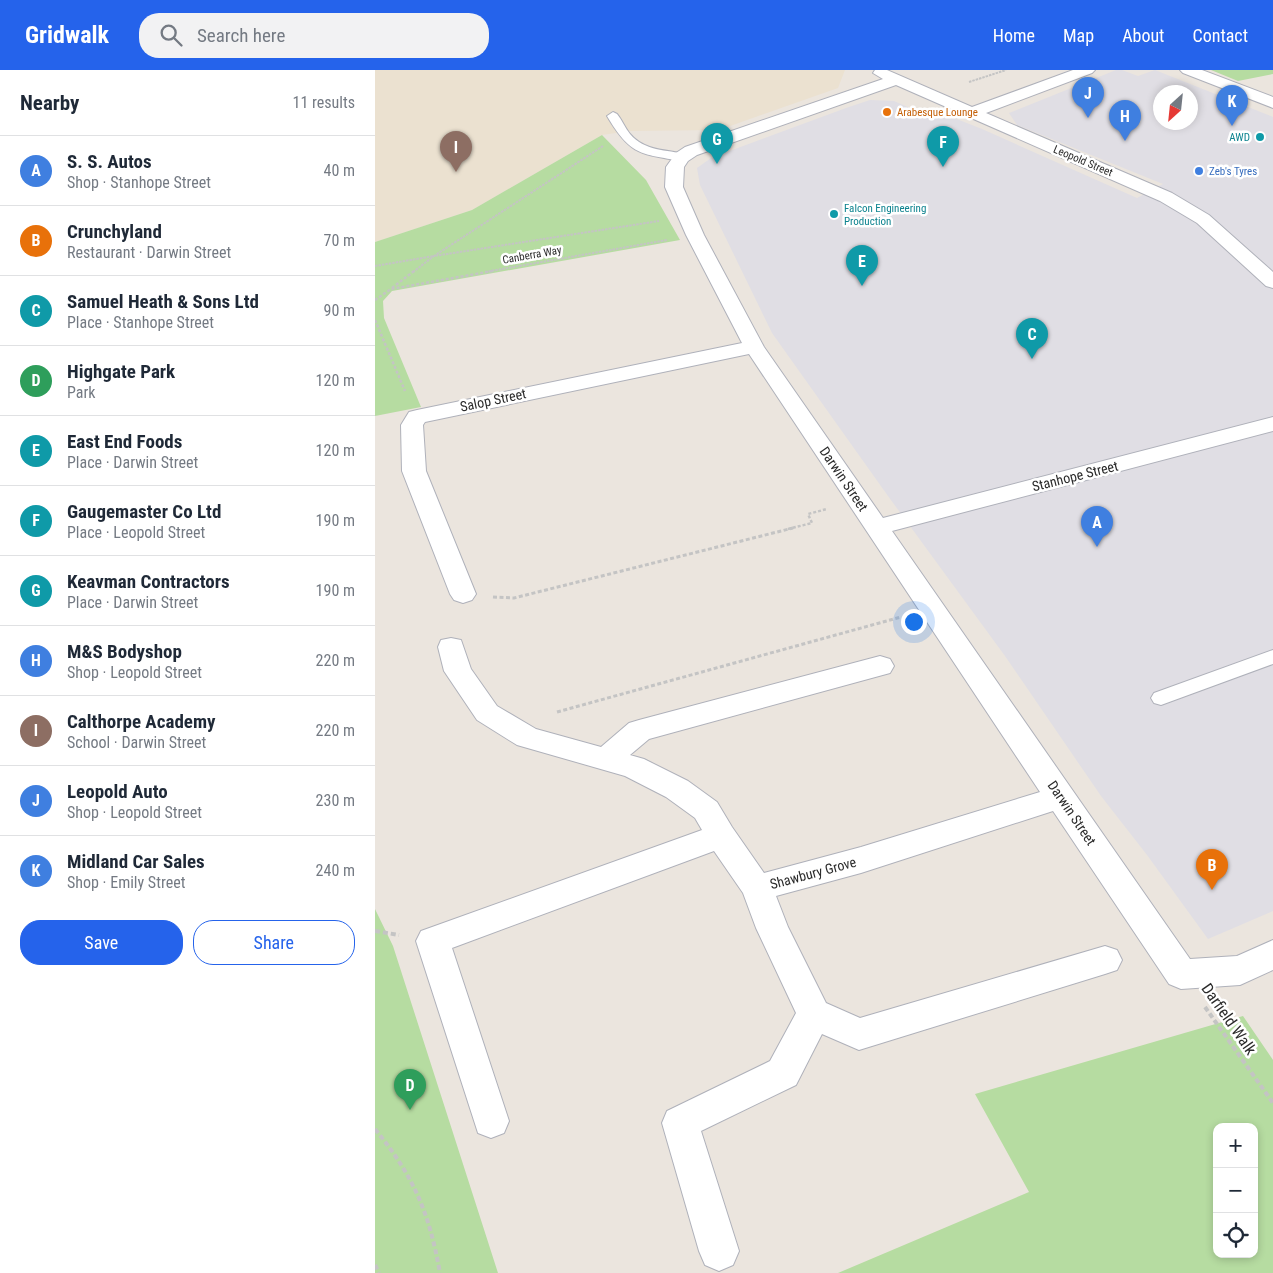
<!DOCTYPE html>
<html lang="en">
<head>
<meta charset="utf-8">
<style>
  body { margin:0; font-family:"Roboto Condensed",sans-serif; background:#f2f2f3; color:#1f2937 }
  .controls { position:absolute; right:15px; bottom:15px; display:grid; overflow:hidden; border-radius:10px; box-shadow:0 2px 8px #0003 }
  .controls button { width:45px; height:45px; display:grid; place-items:center; padding:0; border:0; border-bottom:1px solid #e0e1e3; background:#fff; color:#1f2937; font:25px sans-serif }
  .compass { position:absolute; left:778px; top:15px; width:45px; height:45px; border-radius:50%; background:#fff; box-shadow:0 2px 8px #0003; rotate:207deg }
  .you { position:absolute; left:538px; top:551px; width:18px; height:18px; margin:-12px; border:4px solid #fff; border-radius:50%; background:#1a73e8; box-shadow:0 0 0 8px #1a73e833 }
  .badge { display:grid; place-items:center; width:32px; height:32px; border-radius:50%; background:#2563eb; color:#fff; font-size:16px; font-weight:700 }
  .pin { position:absolute; translate:-50% -41px; filter:drop-shadow(0 1px 2px #0008) }
  .pin::after { content:''; position:absolute; top:26px; width:18px; height:15px; background:inherit; clip-path:polygon(0 0,100% 0,50% 100%) }
  .list { margin:0; padding:0; list-style:none }
  h2 { display:flex; justify-content:space-between; align-items:center; height:65px; margin:0; padding:0 20px; font-size:21px }
  h2 small { font-size:16px; font-weight:400; color:#747a83 }
  .list li { display:grid; grid-template-columns:32px 1fr auto; gap:15px; align-items:center; box-sizing:border-box; height:70px; padding:0 20px; border-top:1px solid #e0e1e3 }
  .list b { display:block; font-size:19px; white-space:nowrap }
  .list p { margin:0; font-size:16px; white-space:nowrap; color:#747a83 }
  .list em { font-size:16px; font-style:normal; color:#747a83 }
  .actions { display:flex; gap:10px; padding:15px 20px }
  .actions a { flex:1; padding:11px 0; border:1px solid #2563eb; border-radius:20px; text-align:center; font-size:18px; color:#2563eb }
  .actions .main { background:#2563eb; color:#fff }
  .icon { flex:none; width:28px; height:28px; fill:none; stroke:currentColor; stroke-width:2; stroke-linecap:round; stroke-linejoin:round }
  .map { position:relative; flex:none; width:898px; height:1203px; overflow:hidden }
  header { display:flex; align-items:center; gap:30px; box-sizing:border-box; height:70px; padding:0 25px; background:#2563eb; color:#fff }
  header strong { font-size:24px }
  nav { display:flex; gap:28px; margin-inline-start:auto; font-size:18px }
  .search { width:350px; height:45px; background:#f2f2f3; display:flex; align-items:center; gap:12px; box-sizing:border-box; padding:0 18px; border-radius:20px; color:#747a83; font-size:19px }
  main { display:flex }
  aside { flex:1; background:#fff }
  .map>svg:first-child { display:block }
  .industrial { fill:#e0dee4; fill-rule:evenodd }
  .education { fill:#ebe1d0 }
  .green { fill:#b6dca1; fill-rule:evenodd }
  .lines { fill:none; stroke-linecap:round; stroke-linejoin:round }
  .service-casing { stroke:#afb1ba; stroke-width:2 }
  .minor-casing { stroke:#afb1ba; stroke-width:2 }
  .path-far3 { stroke:#c4c4c4; stroke-width:2; stroke-dasharray:2.5 1; stroke-linecap:butt }
  .path-far2 { stroke:#c4c4c4; stroke-width:2.5; stroke-dasharray:3 2; stroke-linecap:butt }
  .path-far1 { stroke:#c4c4c4; stroke-width:3; stroke-dasharray:4 2.5; stroke-linecap:butt }
  .path { stroke:#c4c4c4; stroke-width:4; stroke-dasharray:5 3; stroke-linecap:butt }
  .service { fill:#fff; fill-rule:evenodd }
  .minor { fill:#fff; fill-rule:evenodd }
  .food-dot { fill:#e8710a; stroke:#fff; stroke-width:2 }
  .culture-dot { fill:#0f9aa8; stroke:#fff; stroke-width:2 }
  .shop-dot { fill:#3f7fe0; stroke:#fff; stroke-width:2 }
  .labels { text-anchor:middle; dominant-baseline:central; stroke-width:5; stroke-linejoin:round; paint-order:stroke }
  .far-food-label { font-size:11px; fill:#c56008; stroke:#fff; text-anchor:start }
  .far-culture-label { font-size:11px; fill:#0d838f; stroke:#fff; text-anchor:end }
  .far-street-label { font-size:11px; fill:#2b2b2b; stroke:#fff }
  .far-shop-label { font-size:11px; fill:#366cbe; stroke:#fff; text-anchor:start }
  .street-label { font-size:14px; fill:#2b2b2b; stroke:#fff }
  .near-street-label { font-size:16px; fill:#2b2b2b; stroke:#fff }
</style>
</head>
<body>
<header>
<strong>Gridwalk</strong>
<div class="search"><svg class="icon" aria-label="search" viewBox="0 0 24 24"><circle cx="10" cy="10" r="6"/><path d="M15 15l6 6"/></svg>Search here</div>
<nav><a>Home</a><a>Map</a><a>About</a><a>Contact</a></nav>
</header>
<main>
<aside>
<h2>Nearby<small>11 results</small></h2>
<ul class="list">
<li><span class="badge" style="background:#3f7fe0">A</span><div><b>S. S. Autos</b><p>Shop · Stanhope Street</p></div><em>40 m</em></li>
<li><span class="badge" style="background:#e8710a">B</span><div><b>Crunchyland</b><p>Restaurant · Darwin Street</p></div><em>70 m</em></li>
<li><span class="badge" style="background:#0f9aa8">C</span><div><b>Samuel Heath &amp; Sons Ltd</b><p>Place · Stanhope Street</p></div><em>90 m</em></li>
<li><span class="badge" style="background:#2e9e5b">D</span><div><b>Highgate Park</b><p>Park</p></div><em>120 m</em></li>
<li><span class="badge" style="background:#0f9aa8">E</span><div><b>East End Foods</b><p>Place · Darwin Street</p></div><em>120 m</em></li>
<li><span class="badge" style="background:#0f9aa8">F</span><div><b>Gaugemaster Co Ltd</b><p>Place · Leopold Street</p></div><em>190 m</em></li>
<li><span class="badge" style="background:#0f9aa8">G</span><div><b>Keavman Contractors</b><p>Place · Darwin Street</p></div><em>190 m</em></li>
<li><span class="badge" style="background:#3f7fe0">H</span><div><b>M&amp;S Bodyshop</b><p>Shop · Leopold Street</p></div><em>220 m</em></li>
<li><span class="badge" style="background:#8d6e63">I</span><div><b>Calthorpe Academy</b><p>School · Darwin Street</p></div><em>220 m</em></li>
<li><span class="badge" style="background:#3f7fe0">J</span><div><b>Leopold Auto</b><p>Shop · Leopold Street</p></div><em>230 m</em></li>
<li><span class="badge" style="background:#3f7fe0">K</span><div><b>Midland Car Sales</b><p>Shop · Emily Street</p></div><em>240 m</em></li>
</ul>
<div class="actions"><a class="main">Save</a><a>Share</a></div>
</aside>
<div class="map">
<svg width="898" height="1203" viewBox="0 0 898 1203">
  <rect width="100%" height="100%" fill="#ebe5de"/>
  <path class="industrial" d="M741,0H747L763,6L780,0L898,47V841L833,869L772,785L726,726L630,586L513,426L397,263L325,115L322,98L336,88L471,38L495,30L519,31L553,46L564,42L607,59L762,128L788,114L642,55L634,43ZM786,22H816V52H786Z"/>
  <path class="education" d="M0,0H470L463,18L344,60L255,61L227,65L97,140L0,172Z"/>
  <path class="green" d="M836,0H898V4L863,11Z
    M227,65L271,110L305,170L17,221L8,231L9,248L46,337L0,346V172L97,140Z
    M0,839L18,876L123,1203H0Z
    M868,946L898,990V1203H463L654,1122L600,1024ZM842,1057H879V1184H842Z"/>
  <g class="lines">
    <defs>
      <path id="service" d="M238,42L242,44C247,50 250,58 255,64C269,81 292,80 311,84L313,87L307,91C265,84 255,85 232,46Z
        M898,580V594L786,635L779,633L776,628L779,623Z"/>
      <path id="minor" d="M500,0H512L597,37L698,0H720L717,3L611,43L797,123L834,145L898,202V218L891,216L822,153L785,131L521,15L322,85L313,91L309,97L308,117L329,165L389,277L508,448L898,347V361L517,461L815,889L862,886L898,870V900L865,915L806,919L794,914L678,741L486,803L401,826L413,857L451,933L485,948L730,876L742,880L747,890L742,900L730,904L484,980L447,964L421,1015L326,1061L364,1181L358,1195L344,1201L330,1195L324,1181L287,1053L292,1041L395,991L421,943L381,858L368,823L339,781L77,878L134,1051L129,1063L116,1068L103,1063L41,871L46,861L327,760L320,748L291,727L250,706L142,675L102,650L69,601L63,577L66,570L76,568L86,570L96,599L122,636L161,659L226,677L254,653L264,650L505,586L515,589L519,596L515,603L274,669L255,685L269,689L313,711L342,732L357,757L389,803L486,777L665,722L374,284L50,352L48,355L51,401L101,524L97,530L88,533L79,530L75,524L27,401L26,355L34,342L42,340L367,273L311,165L290,117L291,97L301,83L310,77L508,9L498,3Z
        M805,0H827L898,27V38L808,3Z"/>
    </defs>
    <use href="#service" class="service-casing"/>
    <use href="#minor" class="minor-casing"/>
    <path class="path-far3" d="M594,12L631,0
      M0,196L59,186L228,76
      M38,202L59,186L284,151
      M110,202L292,170"/>
    <path class="path-far2" d="M17,218L39,201
      M0,230L16,219L118,201
      M0,250L30,321
      M413,459L437,453L433,444L452,439"/>
    <path class="path-far1" d="M118,527L139,528L418,458
      M182,642L526,547"/>
    <path class="path" d="M0,861L24,865
      M830,937L898,1033
      M0,1059C39,1107 54,1142 65,1203
      M0,1195L4,1203"/>
    <use href="#service" class="service"/>
    <use href="#minor" class="minor"/>
  </g>
  <circle class="food-dot" cx="512" cy="42" r="5"/>
  <g class="culture-dot">
    <circle cx="885" cy="67" r="5"/>
    <circle cx="459" cy="144" r="5"/>
  </g>
  <circle class="shop-dot" cx="824" cy="101" r="5"/>
  <g class="labels">
    <g class="far-food-label">
      <text x="522" y="42">Arabesque Lounge</text>
    </g>
    <g class="far-culture-label">
      <text x="875" y="67">AWD</text>
      <text x="469" y="138" text-anchor="start">Falcon Engineering<tspan x="469" dy="13">Production</tspan></text>
    </g>
    <g class="far-street-label">
      <text transform="translate(708 91) rotate(23)">Leopold Street</text>
      <text transform="translate(157 185) rotate(-10)">Canberra Way</text>
    </g>
    <g class="far-shop-label">
      <text x="834" y="101">Zeb's Tyres</text>
    </g>
    <g class="street-label">
      <text transform="translate(118 330) rotate(-12)">Salop Street</text>
      <text transform="translate(700 406) rotate(-14)">Stanhope Street</text>
      <text transform="translate(469 409) rotate(56)">Darwin Street</text>
      <text transform="translate(697 743) rotate(56)">Darwin Street</text>
      <text transform="translate(438 803) rotate(-15)">Shawbury Grove</text>
    </g>
    <g class="near-street-label">
      <text transform="translate(854 949) rotate(55)">Darfield Walk</text>
    </g>
  </g>
</svg>
<div class="controls">
<button>+</button>
<button>−</button>
<button><svg class="icon" aria-label="locate" viewBox="0 0 24 24"><circle cx="12" cy="12" r="6"/><path d="M12 2v4M12 18v4M2 12h4M18 12h4"/></svg></button>
</div>
<svg class="compass" viewBox="-18 -18 36 36"><path d="M0-13l5 13h-10z" fill="#e53935"/><path d="M0 13l5-13h-10z" fill="#747a83"/></svg>
<div class="you"></div>
<div class="pin badge" style="left:722px;top:477px;background:#3f7fe0">A</div>
<div class="pin badge" style="left:837px;top:820px;background:#e8710a">B</div>
<div class="pin badge" style="left:657px;top:289px;background:#0f9aa8">C</div>
<div class="pin badge" style="left:35px;top:1040px;background:#2e9e5b">D</div>
<div class="pin badge" style="left:487px;top:216px;background:#0f9aa8">E</div>
<div class="pin badge" style="left:568px;top:97px;background:#0f9aa8">F</div>
<div class="pin badge" style="left:342px;top:94px;background:#0f9aa8">G</div>
<div class="pin badge" style="left:750px;top:71px;background:#3f7fe0">H</div>
<div class="pin badge" style="left:81px;top:102px;background:#8d6e63">I</div>
<div class="pin badge" style="left:713px;top:48px;background:#3f7fe0">J</div>
<div class="pin badge" style="left:857px;top:56px;background:#3f7fe0">K</div>
</div>
</main>
</body>
</html>
